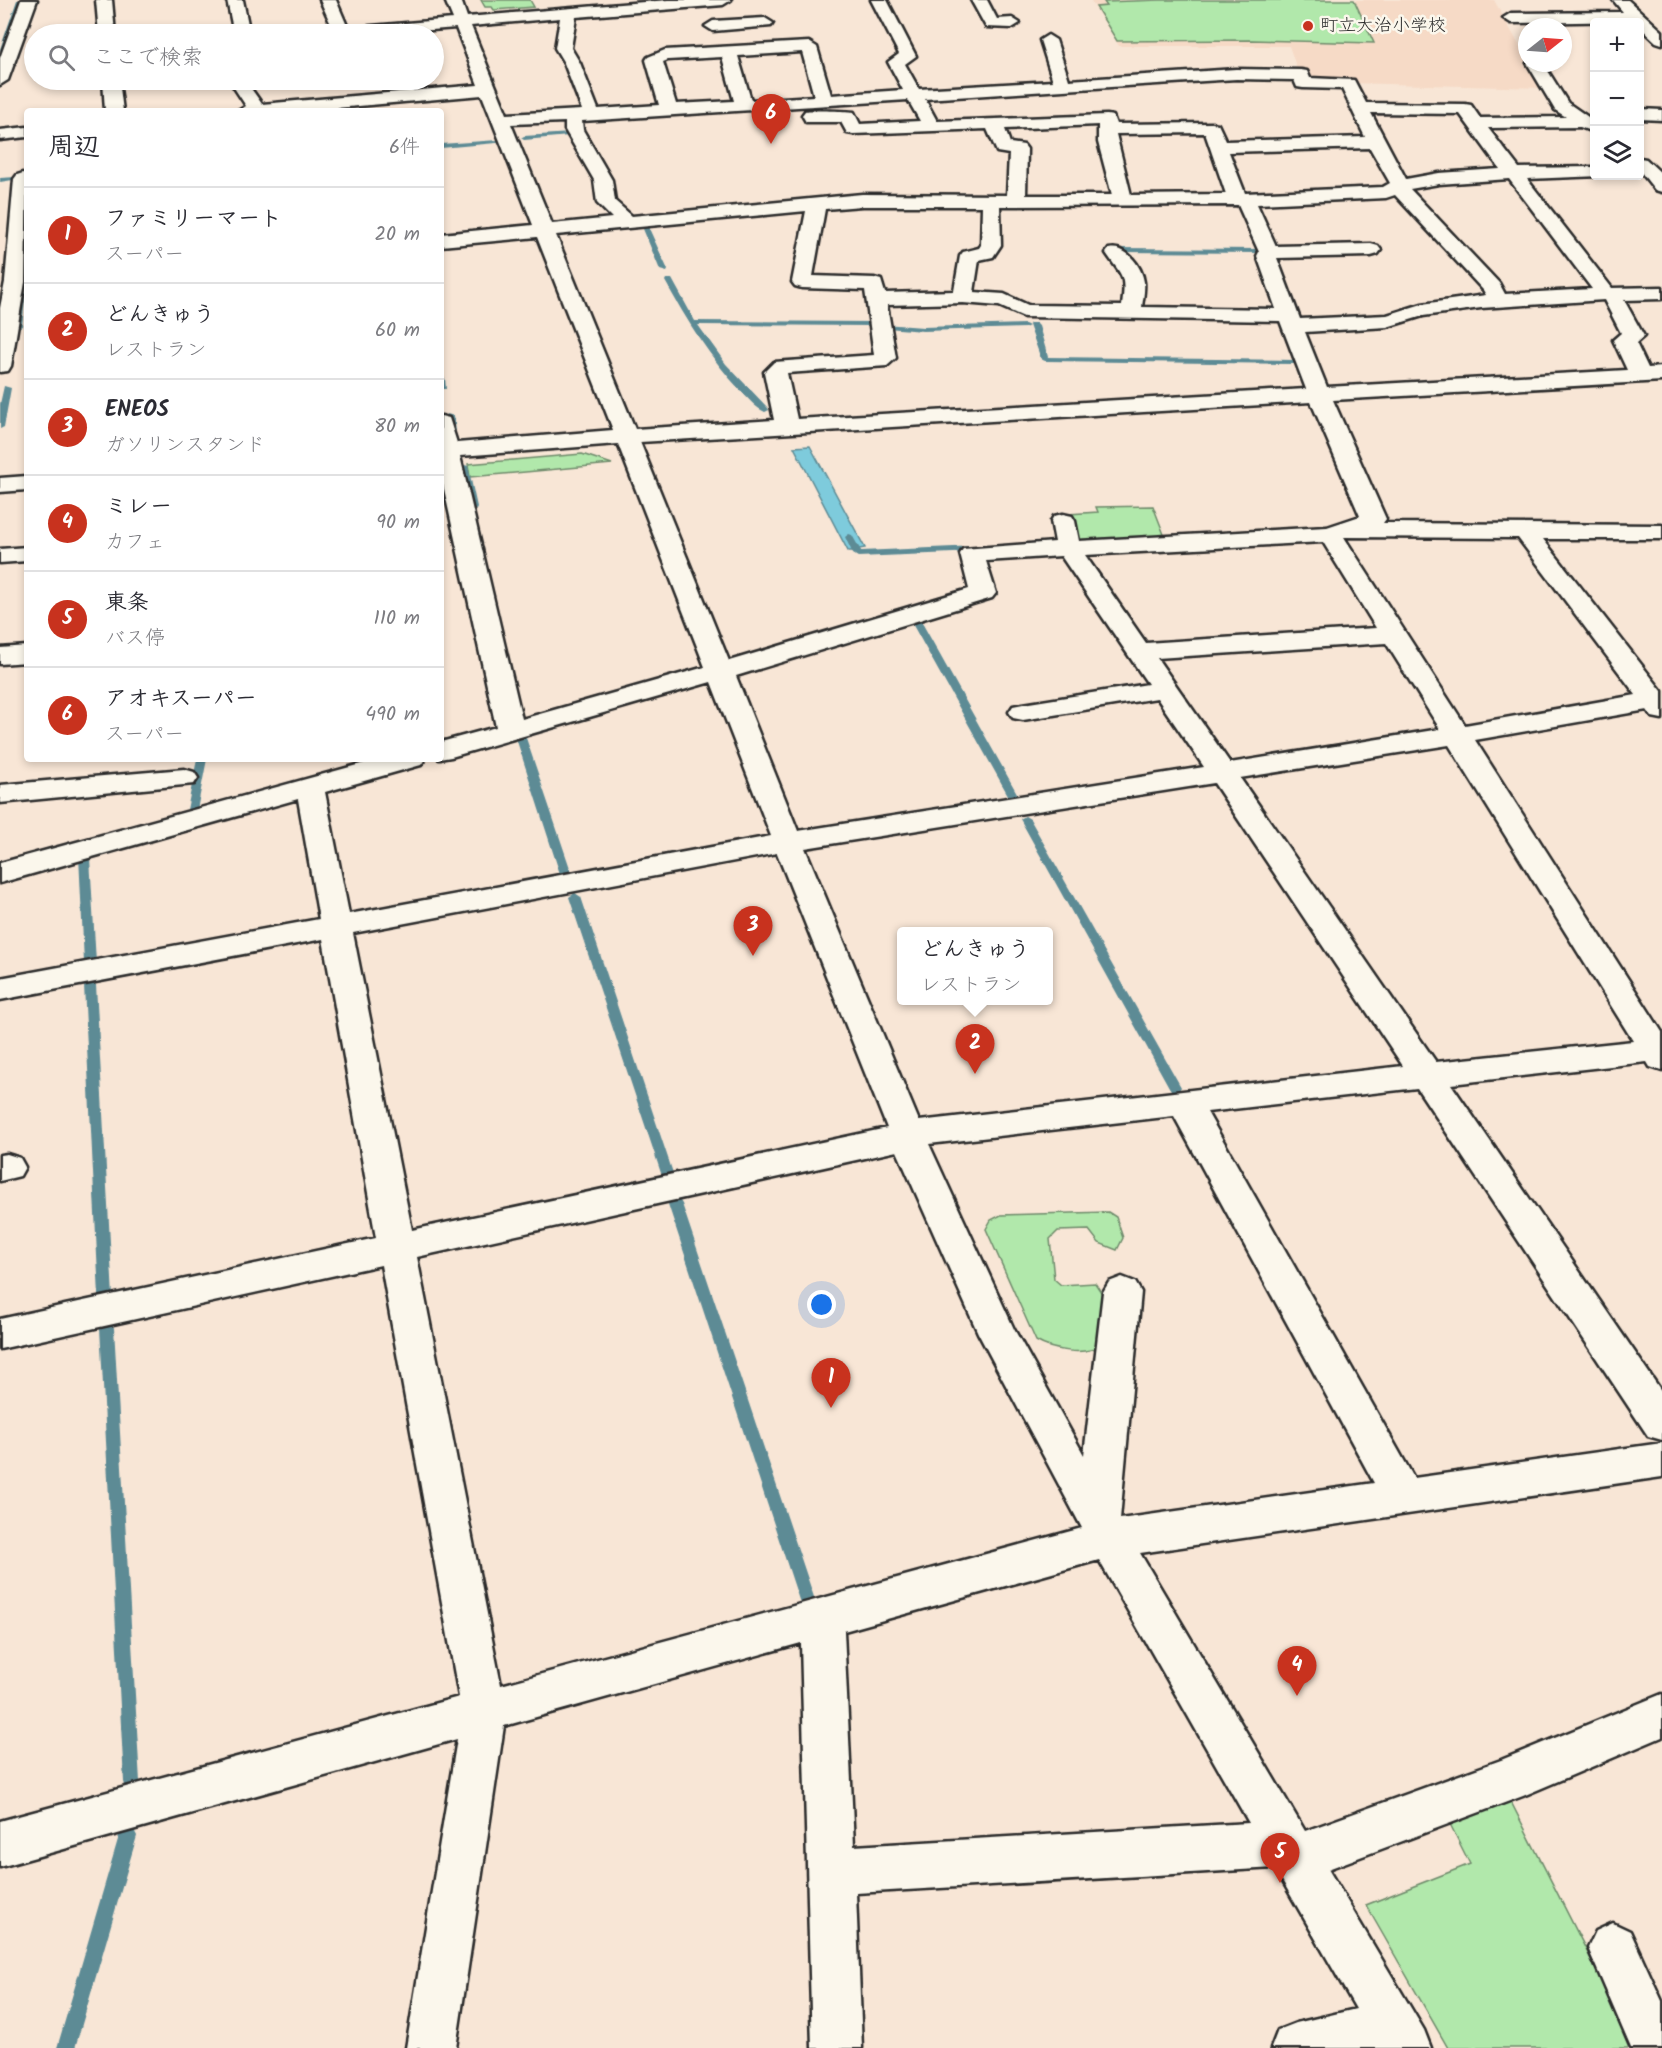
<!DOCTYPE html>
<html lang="ja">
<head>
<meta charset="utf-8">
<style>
  body { margin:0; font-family:Kalam,"Klee One",sans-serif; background:#f7f7f7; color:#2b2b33 }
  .controls { position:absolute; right:18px; top:18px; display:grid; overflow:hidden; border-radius:6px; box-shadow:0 3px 9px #0003 }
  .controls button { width:54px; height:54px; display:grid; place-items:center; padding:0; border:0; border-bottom:2px solid #e1e1e2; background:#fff; color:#2b2b33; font:30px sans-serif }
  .compass { position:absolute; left:1518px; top:18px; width:54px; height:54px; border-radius:50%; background:#fff; box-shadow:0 3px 9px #0003; rotate:73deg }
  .you { position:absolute; left:822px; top:1305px; width:21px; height:21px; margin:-15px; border:4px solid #fff; border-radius:50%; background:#1a73e8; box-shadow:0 0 0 9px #1a73e833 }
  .badge { display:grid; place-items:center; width:39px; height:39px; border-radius:50%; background:#c8321e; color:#fff; font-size:20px; font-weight:700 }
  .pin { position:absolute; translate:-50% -50px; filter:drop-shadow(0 2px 3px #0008) }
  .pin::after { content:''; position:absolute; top:32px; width:21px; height:18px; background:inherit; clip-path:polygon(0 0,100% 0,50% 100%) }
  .popup { position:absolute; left:897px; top:927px; width:156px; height:78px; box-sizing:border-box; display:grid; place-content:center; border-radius:6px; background:#fff; filter:drop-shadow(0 2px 4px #0005); font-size:20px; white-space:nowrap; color:#7c7c81 }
  .popup b { font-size:22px; color:#2b2b33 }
  .popup::after { content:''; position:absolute; left:50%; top:100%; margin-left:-12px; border:12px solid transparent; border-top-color:#fff }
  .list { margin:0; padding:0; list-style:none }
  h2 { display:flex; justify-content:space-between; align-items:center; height:78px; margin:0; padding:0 24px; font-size:26px }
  h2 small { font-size:20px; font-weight:400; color:#7c7c81 }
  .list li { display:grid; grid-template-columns:39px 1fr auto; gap:18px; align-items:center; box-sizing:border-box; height:96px; padding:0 24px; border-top:2px solid #e1e1e2 }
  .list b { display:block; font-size:22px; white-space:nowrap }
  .list p { margin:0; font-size:20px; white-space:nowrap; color:#7c7c81 }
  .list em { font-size:20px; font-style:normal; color:#7c7c81 }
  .icon { flex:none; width:33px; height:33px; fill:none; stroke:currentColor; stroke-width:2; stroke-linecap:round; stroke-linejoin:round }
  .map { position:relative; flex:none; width:1662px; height:2048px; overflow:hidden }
  .search { position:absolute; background:#fff; box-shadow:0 3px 9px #0003; left:24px; top:24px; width:420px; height:66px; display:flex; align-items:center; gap:15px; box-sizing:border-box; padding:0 21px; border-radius:33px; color:#7c7c81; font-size:22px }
  .panel { position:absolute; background:#fff; box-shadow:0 3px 9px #0003; left:24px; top:108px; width:420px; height:654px; border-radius:6px }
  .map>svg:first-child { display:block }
  .built { fill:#f6dac6 }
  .green { fill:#b1e8ab; stroke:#6e8a6b; stroke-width:1.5 }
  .water { fill:#7ecbdc; stroke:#5d8b95; stroke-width:1.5 }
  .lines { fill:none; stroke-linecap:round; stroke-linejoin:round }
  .stream { fill:#5d8b95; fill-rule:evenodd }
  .minor-casing { stroke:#2b2b2b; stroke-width:5 }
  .minor { fill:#fbf7ec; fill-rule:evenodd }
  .poi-dot { fill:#c8321e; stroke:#fbf7ec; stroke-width:2 }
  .labels { text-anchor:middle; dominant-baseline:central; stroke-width:5; stroke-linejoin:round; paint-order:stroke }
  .far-poi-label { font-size:18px; fill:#2b2b2b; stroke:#fbf7ec; text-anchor:start }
</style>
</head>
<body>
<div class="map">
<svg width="1662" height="2048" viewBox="0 0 1662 2048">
  <rect width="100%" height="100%" fill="#f8e6d6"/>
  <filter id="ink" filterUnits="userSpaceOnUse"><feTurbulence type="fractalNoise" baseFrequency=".0167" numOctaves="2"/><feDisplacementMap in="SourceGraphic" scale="12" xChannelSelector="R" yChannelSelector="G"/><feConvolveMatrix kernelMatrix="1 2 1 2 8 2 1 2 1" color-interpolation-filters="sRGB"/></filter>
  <g filter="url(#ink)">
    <path class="built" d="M1128,0H1494L1543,88L1309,82L1298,72L1289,46H1119L1091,1Z"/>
    <path class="green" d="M481,0H530L534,7L494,10L492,7H485Z
      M1160,0H1354L1374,43L1251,40L1117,41L1096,7L1107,6L1104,2Z
      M582,454L612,464L470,477L468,464Z
      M1153,506L1165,537L1057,542L1053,515L1098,512L1096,507Z
      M1108,1212L1116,1217L1123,1238L1117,1250L1099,1243L1089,1230L1058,1231L1050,1239L1054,1279L1061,1285L1095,1283L1105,1298L1100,1345C1086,1357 1051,1350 1036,1341L986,1229L991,1220L1001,1215Z
      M1509,1798L1636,2048H1448L1366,1905L1470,1864L1448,1820Z"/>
    <path class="water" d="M810,446L865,548L859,549L860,551H848L794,447Z"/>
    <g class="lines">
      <path class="stream" d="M17,0H23L3,57L0,59V49Z
        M571,133V135L569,136L524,140L521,138L524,136Z
        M498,140L499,141L496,143L441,148V144Z
        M0,178L16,177L19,179L0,182Z
        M644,222L647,224L668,270L667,272L660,270L641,224Z
        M1116,248L1262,249L1266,251L1262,253L1119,252L1115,250Z
        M24,256H27L26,279L22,277Z
        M666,279H672L695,321L873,322L877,324L873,326L698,325L726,364L768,408L769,410L765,412C756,408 748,399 741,391C710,358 687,321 665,281Z
        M22,284H27L22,326L18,328L14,326Z
        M1030,323H1036L1039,326L1048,357L1294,360L1298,362L1294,364L1045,361L1041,359L1029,325Z
        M884,324L923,327L1025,324L1029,326L1025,328L923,331L887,328H884Z
        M441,376L445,378L446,389H441Z
        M4,386L11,388L4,427L0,429V404Z
        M447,414L454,416L456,431L449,429Z
        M461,464L468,466L477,507L476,509L469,507L460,466Z
        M849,534L852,535L861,551L977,546L982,549L977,552L858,557L853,554L845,537Z
        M929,613L934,616L921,621L1018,795L1017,797L1013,798L1008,795L910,620Z
        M520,732L525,735L572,874L570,876L566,877L560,874L515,735Z
        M197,759H207L196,815L191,818L186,815Z
        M1025,816L1030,819L1181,1087L1179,1090H1171L1169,1087L1020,819Z
        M96,850L100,851L101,853L100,855L90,858L96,963L90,967L84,963L79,856L80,854Z
        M575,893L581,897L674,1176L673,1179H663L569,897Z
        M90,981L96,985L113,1297L111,1301L106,1302L101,1301L99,1297L84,985Z
        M675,1199L680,1201L682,1204L815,1600L813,1605L807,1607L801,1605L799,1600L668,1204L670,1201Z
        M107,1322L112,1324L114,1328L140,1782L138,1788L132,1790L126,1788L124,1782L100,1328L102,1324Z
        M128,1828L134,1830L137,1836L75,2048H57L119,1836L122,1830Z"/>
      <defs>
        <path id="minor" d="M21,0H37L8,80L0,85V58Z
          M96,0H112L115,34H99Z
          M227,0H243L250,34H234Z
          M320,0H336L348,28L453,19L445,0H461L467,17L668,0H731L723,5L576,17L571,48L580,63L598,109L659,105L646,60L648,57L665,50L809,42L817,47L831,95L903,90L888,62L899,54L871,0H887L916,56L905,64L919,89L1053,81L1040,40L1048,35L1056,40L1069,80L1236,69L1301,70L1307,71L1310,78L1354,80L1366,103L1465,104L1471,105L1480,118L1566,117L1555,110L1527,63H1543L1568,103L1594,121V130L1590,131L1580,127L1488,128L1519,168L1594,167V176H1601L1527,179L1612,288L1662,287V299L1624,300L1644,336L1636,343L1648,368L1662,367V381L1333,400L1386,519L1383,523L1662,525V539H1543L1662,691V719L1652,717L1647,710L1475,740L1662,1032V1071L1650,1067L1647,1062L1451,1084L1662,1392V1440L1648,1436L1417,1088L1207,1112L1414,1478L1662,1443V1477L1140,1553L1305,1831L1501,1760L1662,1694V1737L1523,1796L1328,1869L1424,2030L1431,2048H1271L1278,2030L1296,2023L1356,2009L1275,1868L856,1893L862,2048H812L801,1643L504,1726L456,2048H406L457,1739L0,1867V1821L459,1697L381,1265L0,1349V1319L376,1238L323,939L0,1000V978L319,919L298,799L0,883V863L379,759H425L421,765L325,792L349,914L771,836L711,682L451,757L439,759H441V742L496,727L441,475V416L449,418L457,443L613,430L537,237L441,246V234L533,225L482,95L303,111H238L246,106L229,80H245L262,104L478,85L456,28L384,34H326L328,31L333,29ZM560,18L555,48L564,63L582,110L507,114L471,26ZM802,52L814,96L751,100L738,56ZM722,57L734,101L676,104L663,62L668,60ZM1236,79L1294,80L1297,87L1303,88L1342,89L1365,137L1226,141L1218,124L1212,123L1116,124L1113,116L1107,115L937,121L925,99ZM908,100L920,121L860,124L854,112C848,111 809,110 805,111L802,115L806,122H841L847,133L853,134L987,129L997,152L1009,154L1007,195L862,194L632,216L615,201L612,180L583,130L582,121ZM1371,113L1460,114L1500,169L1439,173L1406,179ZM565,122V130L594,180L597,203L612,218L552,224L511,124ZM1098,125V142L1112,195H1026L1027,149L1024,145L1010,143L1005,129ZM1205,133L1226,194L1131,195L1116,134ZM1370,148L1390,183L1383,187L1245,193L1229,152ZM1509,179L1592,289L1505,294L1499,283L1410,189L1439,184ZM1395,195L1483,290L1486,295L1422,304L1387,315L1300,319L1277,258L1371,256L1378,254L1381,250L1378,246L1371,244L1276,246L1257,204L1386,198ZM1238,205L1259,252L1257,256L1276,309L1142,307C1143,299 1145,290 1144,282C1142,266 1126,245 1109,249L1106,253C1123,278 1126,274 1122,306L1028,305L1004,294L974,292L979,260L993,257L1001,245L1000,206ZM862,206H982L981,245L979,248L963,252L960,256L954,291L885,293L881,280L874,278L813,276L825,209ZM806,211L792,282L795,286L802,288L865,290L874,355L774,362L764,372L774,420L635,429L556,235ZM1604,300L1621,333L1613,340L1627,370L1327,387L1305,332L1387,327L1423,316L1481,308ZM963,303L999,306L1024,317L1280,321L1306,389L797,419L787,373L887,366L896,358L887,305ZM1311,402L1360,516L1327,527L1079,541L1075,521L1072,516L1063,514L1054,516L1051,521L1055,542L963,549L960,554L969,589L729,661L640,442ZM618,444L705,667L522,719L460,456ZM1344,537L1518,538L1636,695L1465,725ZM1323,542L1376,628L1146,643L1085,555ZM1061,556L1148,684L1023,704L1013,706L1009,712L1013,718L1023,720L1157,698L1204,767L798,831L736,676L992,598L996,593L986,561ZM1386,643L1440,729L1230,763L1157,658ZM1449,745L1633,1041L1436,1062L1240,778ZM1214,783L1403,1066L919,1121L805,848ZM777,853L887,1128L412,1230L353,933ZM1174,1116L1374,1483L1120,1519L1141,1292L1135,1282L1122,1277L1109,1282L1103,1292L1084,1455L1014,1329L929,1144ZM897,1151L978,1333L1082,1528L501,1685L417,1257ZM1099,1560L1249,1823L854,1846L844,1631Z
          M971,0H987L997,19L1012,18L1020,23L1012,28L986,27Z
          M1613,0H1628L1662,31V44L1656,42L1640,27V22L1633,21L1511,23L1503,18L1511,13L1623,12Z
          M765,18L773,23L771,26L713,31L705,26L713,21Z
          M103,80H119L123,111H105Z
          M1640,109L1662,110V120L1640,119Z
          M27,127V137L0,140V130Z
          M1640,158L1646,159L1662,174V192L1655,190L1640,171Z
          M23,173L27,174L25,282L11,366L8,371L0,372V308L5,282L14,179L17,175Z
          M27,476V490L0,492V478Z
          M27,547V561L0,563V549Z
          M27,646V662L0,664V648Z
          M184,769L194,772L198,778L194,784L0,803V785Z
          M7,1154L20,1158L25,1167L20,1176L0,1181V1155Z
          M1613,1923L1630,1931L1662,2001V2048H1631L1588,1948L1596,1931Z"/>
      </defs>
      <use href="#minor" class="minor-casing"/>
      <use href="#minor" class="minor"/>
    </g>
  </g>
  <circle class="poi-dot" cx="1308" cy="26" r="6"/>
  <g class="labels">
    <g class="far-poi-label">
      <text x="1320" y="26">町立大治小学校</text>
    </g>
  </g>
</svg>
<div class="controls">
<button>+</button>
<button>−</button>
<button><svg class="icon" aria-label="layers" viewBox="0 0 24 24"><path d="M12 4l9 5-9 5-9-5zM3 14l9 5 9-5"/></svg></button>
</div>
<svg class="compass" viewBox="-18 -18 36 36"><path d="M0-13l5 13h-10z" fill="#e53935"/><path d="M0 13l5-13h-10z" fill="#7c7c81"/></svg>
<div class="you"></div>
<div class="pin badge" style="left:831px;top:1408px">1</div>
<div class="pin badge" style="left:975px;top:1074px">2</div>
<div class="popup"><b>どんきゅう</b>レストラン</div>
<div class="pin badge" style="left:753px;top:956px">3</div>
<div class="pin badge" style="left:1297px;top:1696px">4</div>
<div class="pin badge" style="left:1280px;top:1883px">5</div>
<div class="pin badge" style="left:771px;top:144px">6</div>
<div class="search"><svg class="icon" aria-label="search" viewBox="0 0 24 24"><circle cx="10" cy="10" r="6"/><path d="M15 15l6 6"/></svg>ここで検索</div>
<section class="panel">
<h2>周辺<small>6件</small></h2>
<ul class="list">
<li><span class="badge">1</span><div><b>ファミリーマート</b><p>スーパー</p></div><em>20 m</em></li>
<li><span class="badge">2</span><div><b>どんきゅう</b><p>レストラン</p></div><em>60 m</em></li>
<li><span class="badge">3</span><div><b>ENEOS</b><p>ガソリンスタンド</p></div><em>80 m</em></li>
<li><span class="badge">4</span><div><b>ミレー</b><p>カフェ</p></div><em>90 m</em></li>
<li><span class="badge">5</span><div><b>東条</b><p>バス停</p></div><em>110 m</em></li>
<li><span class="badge">6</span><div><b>アオキスーパー</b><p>スーパー</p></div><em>490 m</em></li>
</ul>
</section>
</div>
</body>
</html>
